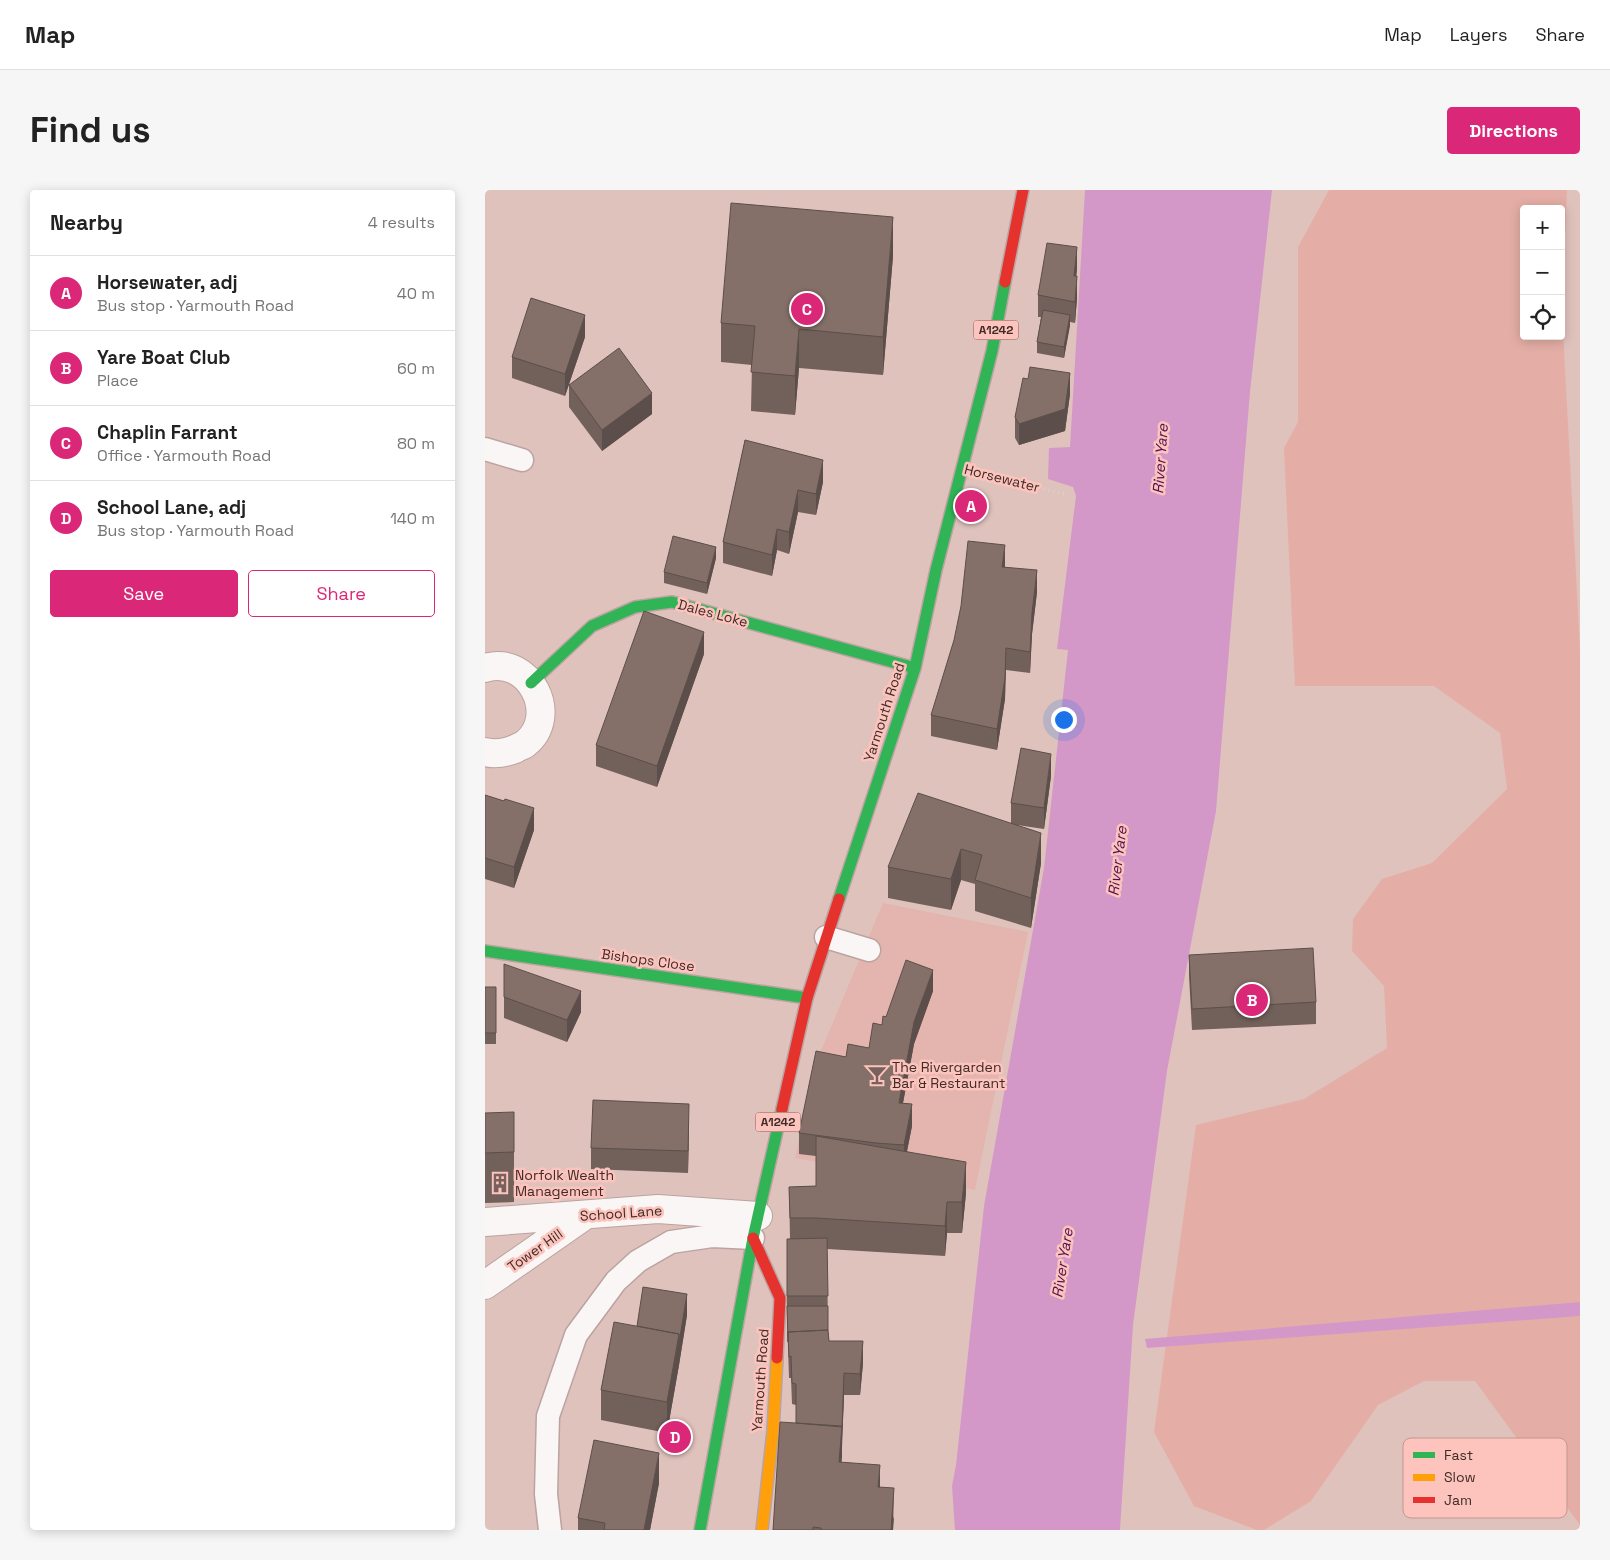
<!DOCTYPE html>
<html lang="en">
<head>
<meta charset="utf-8">
<style>
  body { margin:0; font-family:"Space Grotesk",sans-serif; background:#f6f6f6; color:#222 }
  .controls { position:absolute; right:15px; top:15px; display:grid; overflow:hidden; border-radius:5px; box-shadow:0 2px 12px #0003 }
  .controls button { width:45px; height:45px; display:grid; place-items:center; padding:0; border:0; border-bottom:1px solid #e0e0e0; background:#fff; color:#222; font:25px sans-serif }
  .you { position:absolute; left:578px; top:529px; width:18px; height:18px; margin:-12px; border:4px solid #fff; border-radius:50%; background:#1a73e8; box-shadow:0 0 0 8px #1a73e833 }
  .badge { display:grid; place-items:center; width:32px; height:32px; border-radius:50%; background:#db2777; color:#fff; font-size:16px; font-weight:700 }
  .pin { position:absolute; translate:-50% -50%; border:2px solid #fff; box-shadow:0 1px 5px #0006 }
  .list { margin:0; padding:0; list-style:none }
  h2 { display:flex; justify-content:space-between; align-items:center; height:65px; margin:0; padding:0 20px; font-size:21px }
  h2 small { font-size:16px; font-weight:400; color:#767676 }
  .list li { display:grid; grid-template-columns:32px 1fr auto; gap:15px; align-items:center; box-sizing:border-box; height:75px; padding:0 20px; border-top:1px solid #e0e0e0 }
  .list b { display:block; font-size:19px; white-space:nowrap }
  .list p { margin:0; font-size:16px; white-space:nowrap; color:#767676 }
  .list em { font-size:16px; font-style:normal; color:#767676 }
  .actions { display:flex; gap:10px; padding:15px 20px }
  .actions a { flex:1; padding:11px 0; border:1px solid #db2777; border-radius:5px; text-align:center; font-size:18px; color:#db2777 }
  .actions .main { background:#db2777; color:#fff }
  .icon { flex:none; width:28px; height:28px; fill:none; stroke:currentColor; stroke-width:2; stroke-linecap:round; stroke-linejoin:round }
  .map { position:relative; flex:none; width:1095px; height:1340px; overflow:hidden; border-radius:5px }
  header { display:flex; align-items:center; gap:30px; box-sizing:border-box; height:70px; padding:0 25px; background:#fff; border-bottom:1px solid #e0e0e0 }
  header strong { font-size:24px }
  nav { display:flex; gap:28px; margin-inline-start:auto; font-size:18px }
  .intro { display:flex; align-items:center; justify-content:space-between; box-sizing:border-box; height:120px; padding:0 30px }
  h1 { margin:0; font-size:35px }
  .button { padding:12px 22px; border-radius:5px; background:#db2777; color:#fff; font-size:18px; font-weight:700 }
  main { display:flex; gap:30px; padding:0 30px }
  aside { flex:1; background:#fff; border-radius:5px; box-shadow:0 2px 12px #0003 }
  .map>svg:first-child { display:block }
  .built { fill:#e4b4ae }
  .green { fill:#e4aea6; fill-rule:evenodd }
  .water { fill:#d498c8 }
  .lines { fill:none; stroke-linecap:round; stroke-linejoin:round }
  .lane-casing { stroke:#baa3a0; stroke-width:25 }
  .street-casing { stroke:#baa3a0; stroke-width:30 }
  .fast-casing { stroke:#baa3a0; stroke-width:14 }
  .slow-casing { stroke:#baa3a0; stroke-width:14 }
  .jam-casing { stroke:#baa3a0; stroke-width:14 }
  .path { stroke:#dad0cf; stroke-width:3; stroke-dasharray:1 4; stroke-linecap:butt }
  .lane { stroke:#faf6f5; stroke-width:22 }
  .street { stroke:#faf6f5; stroke-width:28 }
  .fast { stroke:#30b455; stroke-width:11 }
  .slow { stroke:#ff9f0a; stroke-width:11 }
  .jam { stroke:#e5322d; stroke-width:11 }
  .wall { fill:#72605a }
  .shaded-wall { fill:#5c4e4a }
  .building { fill:#847069; stroke:#5c4e4a }
  .labels { text-anchor:middle; dominant-baseline:central; stroke-width:5; stroke-linejoin:round; paint-order:stroke }
  .shield { fill:#fcc4bc; stroke:#785954; stroke-width:1 }
  .shield-label { font-size:12px; font-weight:bold; fill:#402b28 }
  .street-label { font-size:14px; fill:#402b28; stroke:#fcc4bc }
  .poi-label { font-size:14px; fill:#402b28; stroke:#fcc4bc; text-anchor:start }
  .water-label { font-size:15px; font-style:italic; fill:#521052; stroke:#fcc4bc }
  .key { fill:#fcc4bc; stroke:#c49690; stroke-width:1 }
  .key-label { font-size:14px; fill:#402b28 }
</style>
</head>
<body>
<header>
<strong>Map</strong>
<nav><a>Map</a><a>Layers</a><a>Share</a></nav>
</header>
<div class="intro"><h1>Find us</h1><a class="button">Directions</a></div>
<main>
<aside>
<h2>Nearby<small>4 results</small></h2>
<ul class="list">
<li><span class="badge">A</span><div><b>Horsewater, adj</b><p>Bus stop · Yarmouth Road</p></div><em>40 m</em></li>
<li><span class="badge">B</span><div><b>Yare Boat Club</b><p>Place</p></div><em>60 m</em></li>
<li><span class="badge">C</span><div><b>Chaplin Farrant</b><p>Office · Yarmouth Road</p></div><em>80 m</em></li>
<li><span class="badge">D</span><div><b>School Lane, adj</b><p>Bus stop · Yarmouth Road</p></div><em>140 m</em></li>
</ul>
<div class="actions"><a class="main">Save</a><a>Share</a></div>
</aside>
<div class="map">
<svg width="1095" height="1340" viewBox="0 0 1095 1340">
  <rect width="100%" height="100%" fill="#e0c2bd"/>
  <path class="built" d="M398,713L543,742L490,1000L310,968L330,875Z"/>
  <path class="green" d="M844,0H1082L1077,122L1095,459V1335L990,1191H939L893,1215L826,1311L779,1340H772L709,1316L669,1242L711,935L819,909L902,858L899,796L867,761L868,729L897,689L947,673L1022,599L1015,543L949,496H810L799,258L813,232V57ZM1039,19H1076V146H1039Z"/>
  <path class="water" d="M600,0H787L765,202L731,621L682,881L648,1135L635,1340H470L467,1296L471,1275L499,1016L559,678L583,460L572,459L591,306L588,297L563,289L564,258L585,257Z
    M1095,1112V1126L662,1158L660,1149Z"/>
  <g class="lines">
    <defs>
      <path id="lane" d="M0,259L37,270
        M341,747L384,760
        M65,1340L61,1304L63,1226L91,1145L131,1091L153,1071L186,1052L227,1046L268,1048"/>
      <path id="street" d="M0,478C44,464 76,526 40,554C37,556 33,557 30,559C20,563 11,565 0,562
        M0,1032L173,1019L273,1026
        M0,1095L99,1026"/>
      <path id="fast" d="M46,493L107,436L150,417L187,412L430,478
        M354,709L430,478L451,380L507,161L520,92
        M0,761L322,808
        M215,1340L268,1048L297,919"/>
      <path id="slow" d="M277,1340L288,1241L292,1168"/>
      <path id="jam" d="M520,92L538,0
        M297,919L322,808L354,709
        M268,1048L295,1108L292,1168"/>
    </defs>
    <use href="#lane" class="lane-casing"/>
    <use href="#street" class="street-casing"/>
    <use href="#fast" class="fast-casing"/>
    <use href="#slow" class="slow-casing"/>
    <use href="#jam" class="jam-casing"/>
    <path class="path" d="M510,287L580,304"/>
    <use href="#lane" class="lane"/>
    <use href="#street" class="street"/>
    <use href="#fast" class="fast"/>
    <use href="#slow" class="slow"/>
    <use href="#jam" class="jam"/>
  </g>
  <path class="wall" d="M408,66L398,185L314,178L310,225L266,221L267,175L236,172V133Z
    M592,79L591,86L592,108L590,133L585,132L579,168L552,163V152L556,127H553V105Z
    M100,147L80,206L27,188V167Z
    M84,195L167,224L117,261L84,217Z
    M585,204L580,241L534,255L530,248V227Z
    M260,250L338,292L331,325L313,322L304,364L292,360L287,386L238,373V352Z
    M231,368L222,404L179,393V382Z
    M520,377L552,402L547,444L545,483L521,480L520,509L512,560L446,546V525Z
    M219,464L172,597L111,576V555Z
    M566,586L559,639L532,635L556,673L546,738L490,721V694L476,690L466,720L403,708V677L526,633V613Z
    M0,605L19,611L49,640L29,698L0,689Z
    M704,765L831,812V834L707,840L704,786Z
    M19,774L96,822L82,852L19,828Z
    M0,797H11V854H0Z
    M448,801L429,854L418,913L427,936L422,961L481,1003L477,1043H462L460,1066L342,1059L343,1140L344,1151L378,1173L375,1205H359L356,1272L395,1297L409,1329L408,1340H288L311,1233V1215L307,1214L306,1188H304L302,1128V1049H305L304,997L331,996V966L314,964V943L361,867L384,858L401,827Z
    M0,923L29,962V1012L0,1013Z
    M204,935L203,983L106,979V958Z
    M202,1125L194,1175L182,1243L116,1230V1200L152,1136Z
    M174,1293L165,1340H93V1328Z"/>
  <path class="shaded-wall" d="M408,27V66L398,185V147Z
    M592,57V79L589,107V86Z
    M592,86V108L590,133V112Z
    M100,125V147L80,206V184Z
    M585,125V136L579,168V157Z
    M314,139V178L310,225V186Z
    M585,183V204L580,241L534,255V234Z
    M167,203V224L117,261V240Z
    M338,270V292L331,325V304Z
    M313,300V322L304,364V342Z
    M292,339V360L287,386V365Z
    M520,355V376L517,398V377Z
    M231,357V368L222,404V393Z
    M552,380V402L547,444L545,483V462L547,423Z
    M219,442V464L172,597V576Z
    M521,458L520,509L512,560V539Z
    M566,564V586L559,639V618Z
    M49,618V640L29,698V677Z
    M556,643V673L546,738V708Z
    M476,659V690L466,720V689Z
    M448,780V801L429,854L414,934V913L429,832Z
    M96,801V822L82,852V830Z
    M204,914V935L203,983V961Z
    M427,914V936L419,976V955Z
    M481,972V1003L477,1043V1012Z
    M462,1012V1043L460,1066V1036Z
    M202,1104V1125L194,1175L182,1243V1212Z
    M378,1151V1173L375,1205V1184Z
    M359,1183V1205L357,1258V1237Z
    M357,1236V1267L354,1303V1272Z
    M174,1263V1293L165,1340H159Z
    M395,1275V1306L393,1297Z
    M409,1298L408,1340H406Z"/>
  <path class="building" d="M246,13L408,27L398,147L314,139L310,186L266,182L270,136L236,133Z
    M562,53L592,57L589,86H592L590,112L553,105Z
    M46,108L100,125L80,184L27,167Z
    M558,120L585,125L579,157L552,152Z
    M134,158L167,203L117,240L84,195Z
    M545,177L585,183L580,219L534,234L530,227L538,188L543,189Z
    M260,250L338,270L331,304L313,300L304,342L292,339L287,365L238,352Z
    M188,346L231,357L222,393L179,382Z
    M483,351L520,355L517,377L552,380L547,423L545,462L521,458L520,488L512,539L446,525L469,450L476,416Z
    M159,421L219,442L172,576L111,555Z
    M536,558L566,564L559,618L526,613Z
    M433,603L556,643L546,708L490,690L497,665L476,659L466,689L403,677Z
    M0,605L19,611L20,609L49,618L29,677L0,668Z
    M828,758L831,812L707,819L704,765Z
    M421,770L448,780L429,832L414,913L427,914L419,955L391,953L314,943L331,861L361,867L363,854L384,858L388,833L397,835L398,826L401,827Z
    M19,774L96,801L82,830L19,807Z
    M0,797H11V843H0Z
    M108,910L204,914L203,961L106,958Z
    M29,922V962L0,963V923Z
    M331,946L481,972L477,1012H462L460,1036L331,1028H305L304,997L331,996Z
    M342,1048L343,1106H302V1049Z
    M158,1097L202,1104L194,1153V1144L152,1136Z
    M302,1116H343V1140L303,1142V1152Z
    M129,1132L194,1144L182,1212L116,1200Z
    M343,1140L344,1151H378L375,1184L359,1183L357,1237L311,1233V1194L307,1193L306,1166L304,1167L303,1142Z
    M295,1232L357,1236L354,1272L395,1275L393,1297L409,1298L406,1340H336V1338L328,1337V1340H288Z
    M109,1250L174,1263L159,1340H119L120,1333L93,1328Z"/>
  <defs>
    <symbol id="bar-bare" viewBox="-9 -9 18 18"><path d="M-6-5H6L.8 .8V4.5H3.5V6h-7V4.5H-.8V.8Z" fill="#78605c" stroke="#fcc4bc" stroke-width="2.5" paint-order="stroke"/></symbol>
    <symbol id="building-bare" viewBox="-9 -9 18 18"><path d="M-4-6H4V6H1V3H-1V6H-4ZM-2.5-4.3h1.7v1.8h-1.7ZM.8-4.3h1.7v1.8H.8ZM-2.5-1h1.7V.8h-1.7ZM.8-1h1.7V.8H.8Z" fill="#78605c" stroke="#fcc4bc" stroke-width="2.5" paint-order="stroke"/></symbol>
  </defs>
  <g fill-rule="evenodd">
    <use href="#bar-bare" x="378" y="871" width="28" height="28"/>
    <use href="#building-bare" x="1" y="979" width="28" height="28"/>
  </g>
  <g class="labels">
    <g class="shield">
      <rect x="488.5" y="130.5" width="45" height="19" rx="4"/>
      <rect x="270.5" y="922.5" width="45" height="19" rx="4"/>
    </g>
    <g class="shield-label">
      <text x="511" y="140">A1242</text>
      <text x="293" y="932">A1242</text>
    </g>
    <g class="street-label">
      <text transform="translate(517 288) rotate(14)">Horsewater</text>
      <text transform="translate(228 423) rotate(15)">Dales Loke</text>
      <text transform="translate(399 522) rotate(-72)">Yarmouth Road</text>
      <text transform="translate(163 770) rotate(8)">Bishops Close</text>
      <text transform="translate(136 1023) rotate(-4)">School Lane</text>
      <text transform="translate(50 1060) rotate(-35)">Tower Hill</text>
      <text transform="translate(275 1190) rotate(-86)">Yarmouth Road</text>
    </g>
    <g class="poi-label">
      <text x="407" y="877">The Rivergarden<tspan x="407" dy="16">Bar &amp; Restaurant</tspan></text>
      <text x="30" y="985">Norfolk Wealth<tspan x="30" dy="16">Management</tspan></text>
    </g>
    <g class="water-label">
      <text transform="translate(675 269) rotate(-86)">River Yare</text>
      <text transform="translate(632 671) rotate(-83)">River Yare</text>
      <text transform="translate(577 1073) rotate(-81)">River Yare</text>
    </g>
  </g>
  <rect x="918" y="1248" width="164" height="80" rx="8" class="key"/>
  <rect x="928" y="1262" width="22" height="6" fill="#30b455"/>
  <rect x="928" y="1284" width="22" height="7" fill="#ff9f0a"/>
  <rect x="928" y="1307" width="22" height="6" fill="#e5322d"/>
  <g class="key-label">
    <text x="959" y="1270">Fast</text>
    <text x="959" y="1292">Slow</text>
    <text x="959" y="1315">Jam</text>
  </g>
</svg>
<div class="controls">
<button>+</button>
<button>−</button>
<button><svg class="icon" aria-label="locate" viewBox="0 0 24 24"><circle cx="12" cy="12" r="6"/><path d="M12 2v4M12 18v4M2 12h4M18 12h4"/></svg></button>
</div>
<div class="you"></div>
<div class="pin badge" style="left:486px;top:316px">A</div>
<div class="pin badge" style="left:767px;top:810px">B</div>
<div class="pin badge" style="left:322px;top:119px">C</div>
<div class="pin badge" style="left:190px;top:1247px">D</div>
</div>
</main>
</body>
</html>
